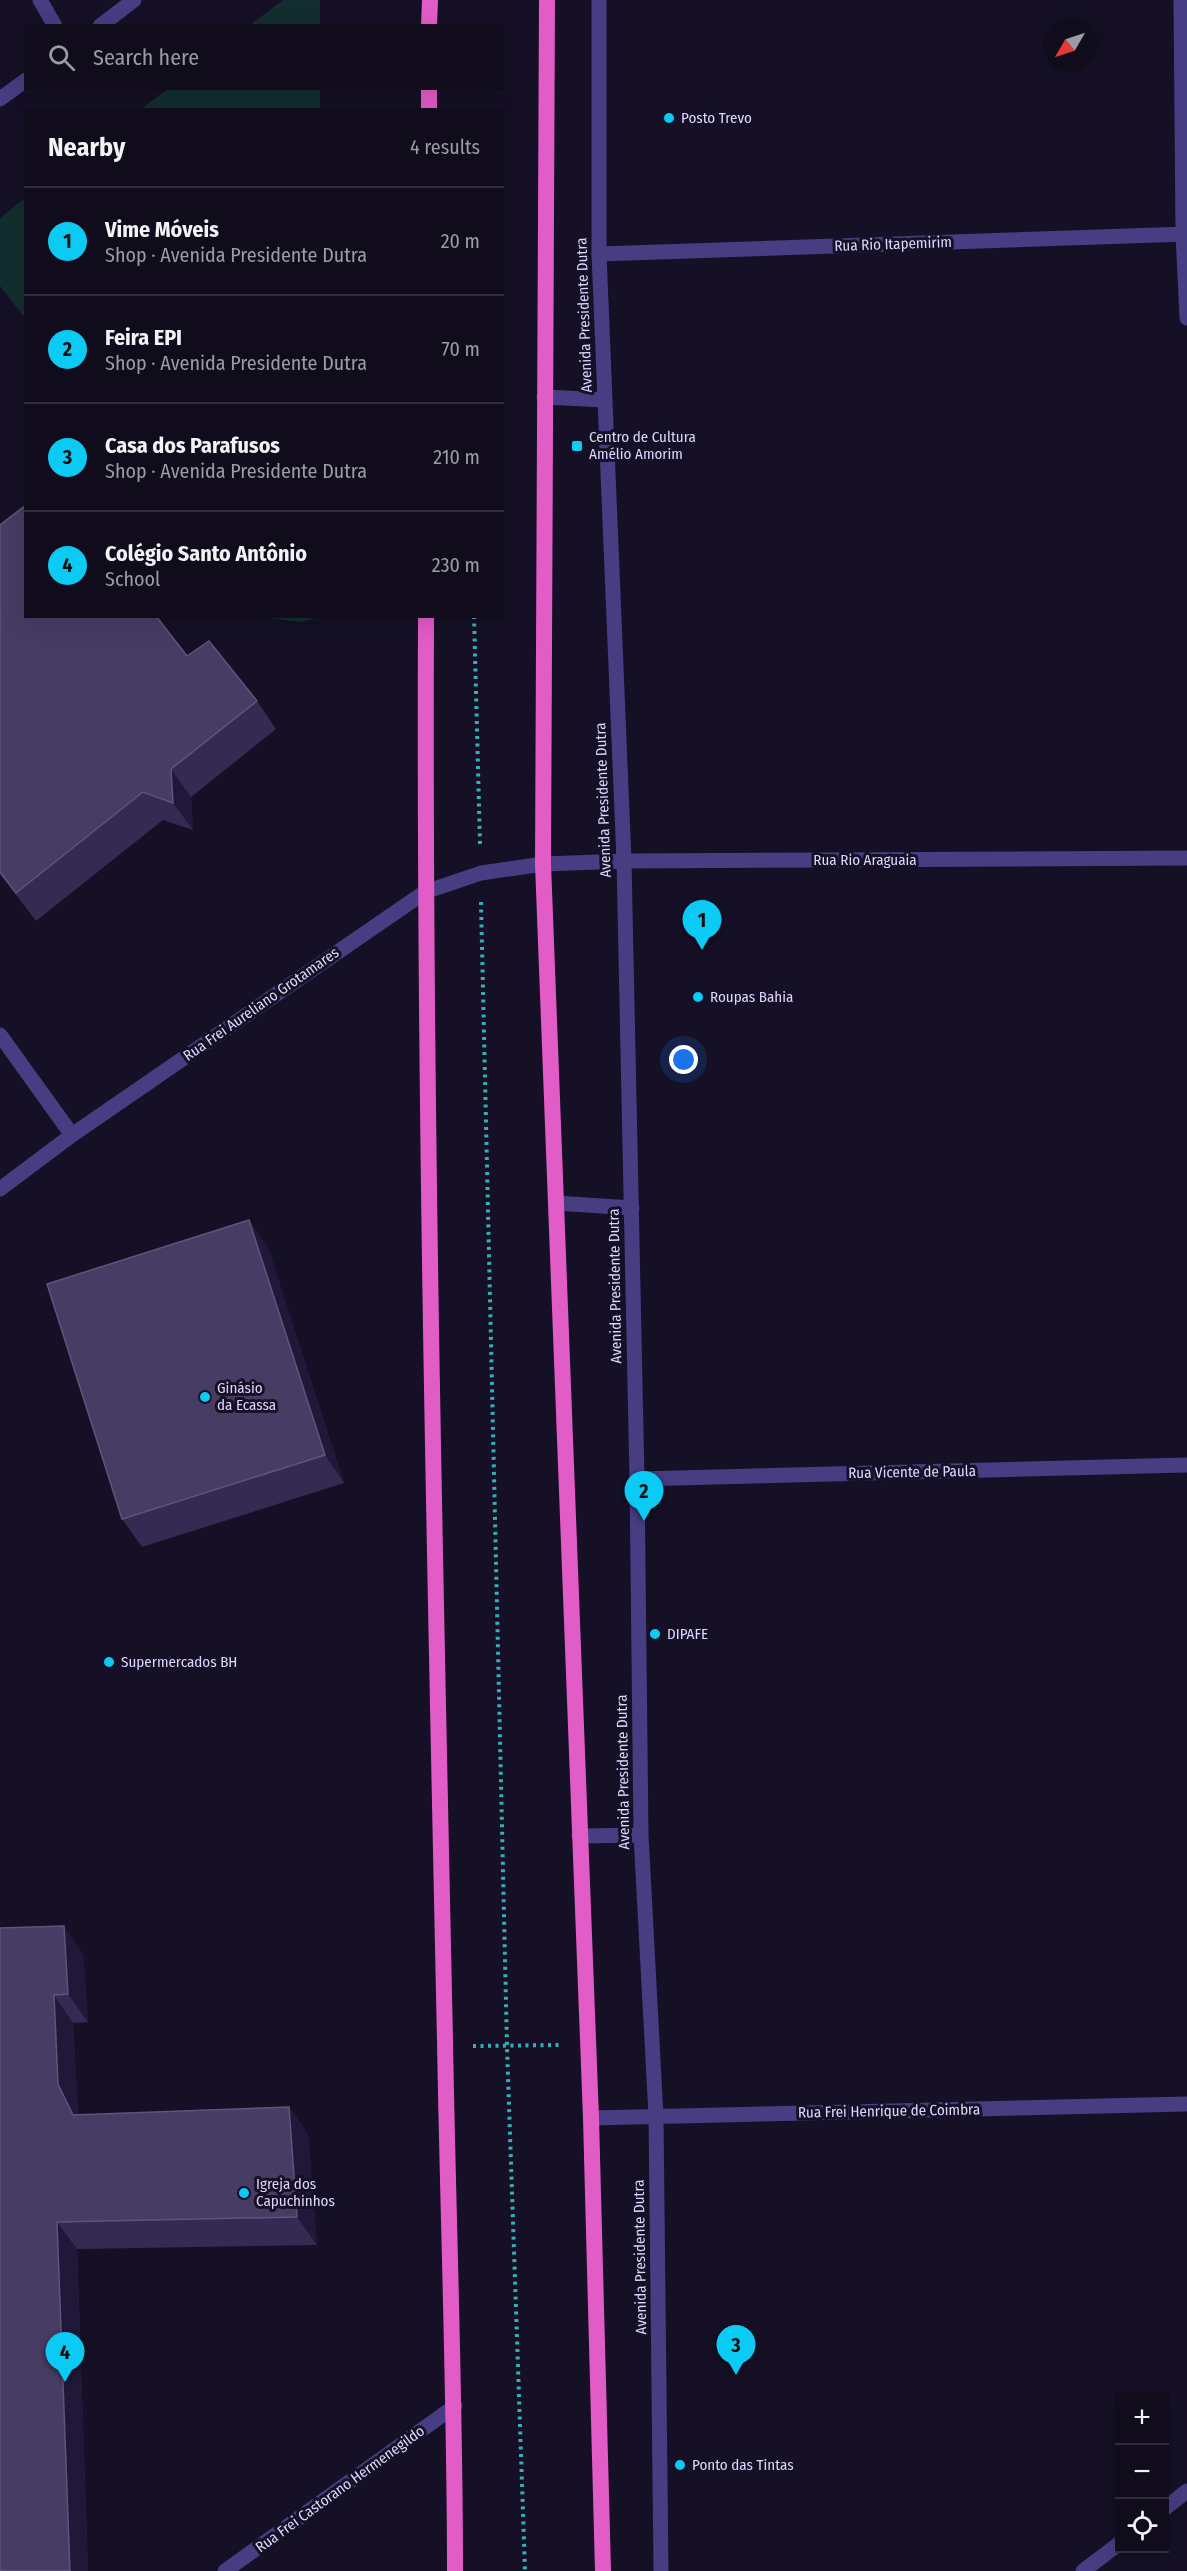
<!DOCTYPE html>
<html lang="en">
<head>
<meta charset="utf-8">
<style>
  body { margin:0; font-family:"Fira Sans Condensed",sans-serif; background:#1e1a29; color:#f1f3f6 }
  .controls { position:absolute; right:18px; bottom:18px; display:grid; overflow:hidden; border-radius:0px; box-shadow:0 6px 24px #0002 }
  .controls button { width:54px; height:54px; display:grid; place-items:center; padding:0; border:0; border-bottom:2px solid #302c3b; background:#100c1c; color:#f1f3f6; font:30px sans-serif }
  .compass { position:absolute; left:1043px; top:18px; width:54px; height:54px; border-radius:50%; background:#100c1c; box-shadow:0 6px 24px #0002; rotate:231deg }
  .you { position:absolute; left:684px; top:1060px; width:21px; height:21px; margin:-15px; border:4px solid #fff; border-radius:50%; background:#1a73e8; box-shadow:0 0 0 9px #1a73e833 }
  .badge { display:grid; place-items:center; width:39px; height:39px; border-radius:50%; background:#0bcaf4; color:#111; font-size:20px; font-weight:700 }
  .pin { position:absolute; translate:-50% -50px; filter:drop-shadow(0 2px 3px #0008) }
  .pin::after { content:''; position:absolute; top:32px; width:21px; height:18px; background:inherit; clip-path:polygon(0 0,100% 0,50% 100%) }
  .list { margin:0; padding:0; list-style:none }
  h2 { display:flex; justify-content:space-between; align-items:center; height:78px; margin:0; padding:0 24px; font-size:26px }
  h2 small { font-size:20px; font-weight:400; color:#9c9ba3 }
  .list li { display:grid; grid-template-columns:39px 1fr auto; gap:18px; align-items:center; box-sizing:border-box; height:108px; padding:0 24px; border-top:2px solid #302c3b }
  .list b { display:block; font-size:22px; white-space:nowrap }
  .list p { margin:0; font-size:20px; white-space:nowrap; color:#9c9ba3 }
  .list em { font-size:20px; font-style:normal; color:#9c9ba3 }
  .icon { flex:none; width:33px; height:33px; fill:none; stroke:currentColor; stroke-width:2; stroke-linecap:round; stroke-linejoin:round }
  .map { position:relative; flex:none; width:1187px; height:2571px; overflow:hidden }
  .search { position:absolute; background:#100c1c; box-shadow:0 6px 24px #0002; left:24px; top:24px; width:480px; height:66px; display:flex; align-items:center; gap:15px; box-sizing:border-box; padding:0 21px; border-radius:0px; color:#9c9ba3; font-size:22px }
  .panel { position:absolute; background:#100c1c; box-shadow:0 6px 24px #0002; left:24px; top:108px; width:480px; height:510px; border-radius:0px }
  .map>svg:first-child { display:block }
  .garden { fill:#132e2f }
  .lines { fill:none; stroke-linecap:round; stroke-linejoin:round }
  .path { stroke:#35b0b3; stroke-width:4; stroke-dasharray:3 4.5; stroke-linecap:butt }
  .minor { stroke:#463d82; stroke-width:15 }
  .tertiary { stroke:#463d82; stroke-width:15 }
  .trunk { stroke:#e25cc7; stroke-width:16 }
  .wall { fill:#352a52 }
  .shaded-wall { fill:#201838 }
  .building { fill:#473c64; stroke:#5f547c; stroke-width:1.5 }
  .poi-dot { fill:#0bcaf4; stroke:#151025; stroke-width:2 }
  .labels { text-anchor:middle; dominant-baseline:central; stroke-width:6; stroke-linejoin:round; paint-order:stroke }
  .poi-label { font-size:15px; fill:#ded6fd; stroke:#151025; text-anchor:start }
  .street-label { font-size:15px; fill:#ded6fd; stroke:#151025 }
</style>
</head>
<body>
<div class="map">
<svg width="1187" height="2571" viewBox="0 0 1187 2571">
  <rect width="100%" height="100%" fill="#151025"/>
  <path class="garden" d="M283,0H320V25H250Z
    M168,89H320V109H141Z
    M25,198V318L0,286V218Z
    M323,616L300,622L263,617V616Z"/>
  <g class="lines">
    <path class="path" d="M474,616L480,844
      M481,902L507,2047L525,2571
      M473,2046L559,2045"/>
    <path class="minor" d="M40,0L55,26
      M1181,0L1183,234L1187,318
      M599,254L1187,234
      M0,1035L72,1135
      M637,1479L1187,1465
      M591,2118L1187,2104
      M1164,2509L1187,2491
      M225,2571L455,2406
      M1083,2571L1120,2543"/>
    <path class="tertiary" d="M599,0V254L624,861L637,1479L641,1835L656,2116L661,2571
      M100,26L134,0
      M0,99L26,80
      M544,397L605,400
      M0,1189L72,1135L425,892L481,873L543,864L624,861L1187,858
      M556,1203L632,1208
      M579,1836L641,1835"/>
    <path class="trunk" d="M547,0L543,864L591,2118L603,2571
      M429,26L430,0
      M429,110V88
      M426,616C424,1091 435,1566 445,2041C448,2218 455,2394 455,2571"/>
  </g>
  <path class="wall" d="M0,525L187,656L257,701L276,729L191,797L193,830L163,820L36,921L0,874Z
    M249,1220L268,1248L344,1483L142,1547L122,1519Z
    M0,1928L83,1954L88,2022L73,2023L78,2112L79,2115L289,2107L308,2134L317,2245L77,2249L88,2571H0Z"/>
  <path class="shaded-wall" d="M171,769L191,797L193,830L173,803Z
    M249,1220L268,1248L344,1483L325,1455Z
    M64,1926L83,1954L88,2022L68,1994Z
    M54,1995L73,2023L78,2112L93,2143L73,2115L58,2084Z
    M289,2107L308,2134L317,2245L297,2217Z
    M57,2222L77,2249L88,2571H70Z"/>
  <path class="building" d="M26,505V616H156L187,656L209,641L257,701L171,769L173,803L143,792L16,893L0,872V525Z
    M249,1220L325,1455L122,1519L47,1284Z
    M64,1926L68,1994L54,1995L58,2084L73,2115L289,2107L297,2217L57,2222L70,2571H0V1928Z"/>
  <g class="poi-dot">
    <circle cx="669" cy="118" r="6"/>
    <rect x="571" y="440" width="12" height="12" rx="3"/>
    <circle cx="698" cy="997" r="6"/>
    <circle cx="205" cy="1397" r="6"/>
    <circle cx="655" cy="1634" r="6"/>
    <circle cx="109" cy="1662" r="6"/>
    <circle cx="244" cy="2193" r="6"/>
    <circle cx="680" cy="2465" r="6"/>
  </g>
  <g class="labels">
    <g class="poi-label">
      <text x="681" y="118">Posto Trevo</text>
      <text x="589" y="437">Centro de Cultura<tspan x="589" dy="17">Amélio Amorim</tspan></text>
      <text x="710" y="997">Roupas Bahia</text>
      <text x="217" y="1388">Ginásio<tspan x="217" dy="17">da Ecassa</tspan></text>
      <text x="667" y="1634">DIPAFE</text>
      <text x="121" y="1662">Supermercados BH</text>
      <text x="256" y="2184">Igreja dos<tspan x="256" dy="17">Capuchinhos</tspan></text>
      <text x="692" y="2465">Ponto das Tintas</text>
    </g>
    <g class="street-label">
      <text transform="translate(893 244) rotate(-2)">Rua Rio Itapemirim</text>
      <text transform="translate(584 315) rotate(-92)">Avenida Presidente Dutra</text>
      <text transform="translate(603 800) rotate(-92)">Avenida Presidente Dutra</text>
      <text x="865" y="860">Rua Rio Araguaia</text>
      <text transform="translate(261 1004) rotate(-35)">Rua Frei Aureliano Grotamares</text>
      <text transform="translate(615 1286) rotate(-91)">Avenida Presidente Dutra</text>
      <text transform="translate(912 1472) rotate(-1)">Rua Vicente de Paula</text>
      <text transform="translate(623 1772) rotate(-91)">Avenida Presidente Dutra</text>
      <text transform="translate(889 2111) rotate(-1)">Rua Frei Henrique de Coimbra</text>
      <text transform="translate(640 2257) rotate(-91)">Avenida Presidente Dutra</text>
      <text transform="translate(340 2489) rotate(-36)">Rua Frei Castorano Hermenegildo</text>
    </g>
  </g>
</svg>
<div class="controls">
<button>+</button>
<button>−</button>
<button><svg class="icon" aria-label="locate" viewBox="0 0 24 24"><circle cx="12" cy="12" r="6"/><path d="M12 2v4M12 18v4M2 12h4M18 12h4"/></svg></button>
</div>
<svg class="compass" viewBox="-18 -18 36 36"><path d="M0-13l5 13h-10z" fill="#e53935"/><path d="M0 13l5-13h-10z" fill="#9c9ba3"/></svg>
<div class="you"></div>
<div class="pin badge" style="left:702px;top:950px">1</div>
<div class="pin badge" style="left:644px;top:1521px">2</div>
<div class="pin badge" style="left:736px;top:2375px">3</div>
<div class="pin badge" style="left:65px;top:2382px">4</div>
<div class="search"><svg class="icon" aria-label="search" viewBox="0 0 24 24"><circle cx="10" cy="10" r="6"/><path d="M15 15l6 6"/></svg>Search here</div>
<section class="panel">
<h2>Nearby<small>4 results</small></h2>
<ul class="list">
<li><span class="badge">1</span><div><b>Vime Móveis</b><p>Shop · Avenida Presidente Dutra</p></div><em>20 m</em></li>
<li><span class="badge">2</span><div><b>Feira EPI</b><p>Shop · Avenida Presidente Dutra</p></div><em>70 m</em></li>
<li><span class="badge">3</span><div><b>Casa dos Parafusos</b><p>Shop · Avenida Presidente Dutra</p></div><em>210 m</em></li>
<li><span class="badge">4</span><div><b>Colégio Santo Antônio</b><p>School</p></div><em>230 m</em></li>
</ul>
</section>
</div>
</body>
</html>
